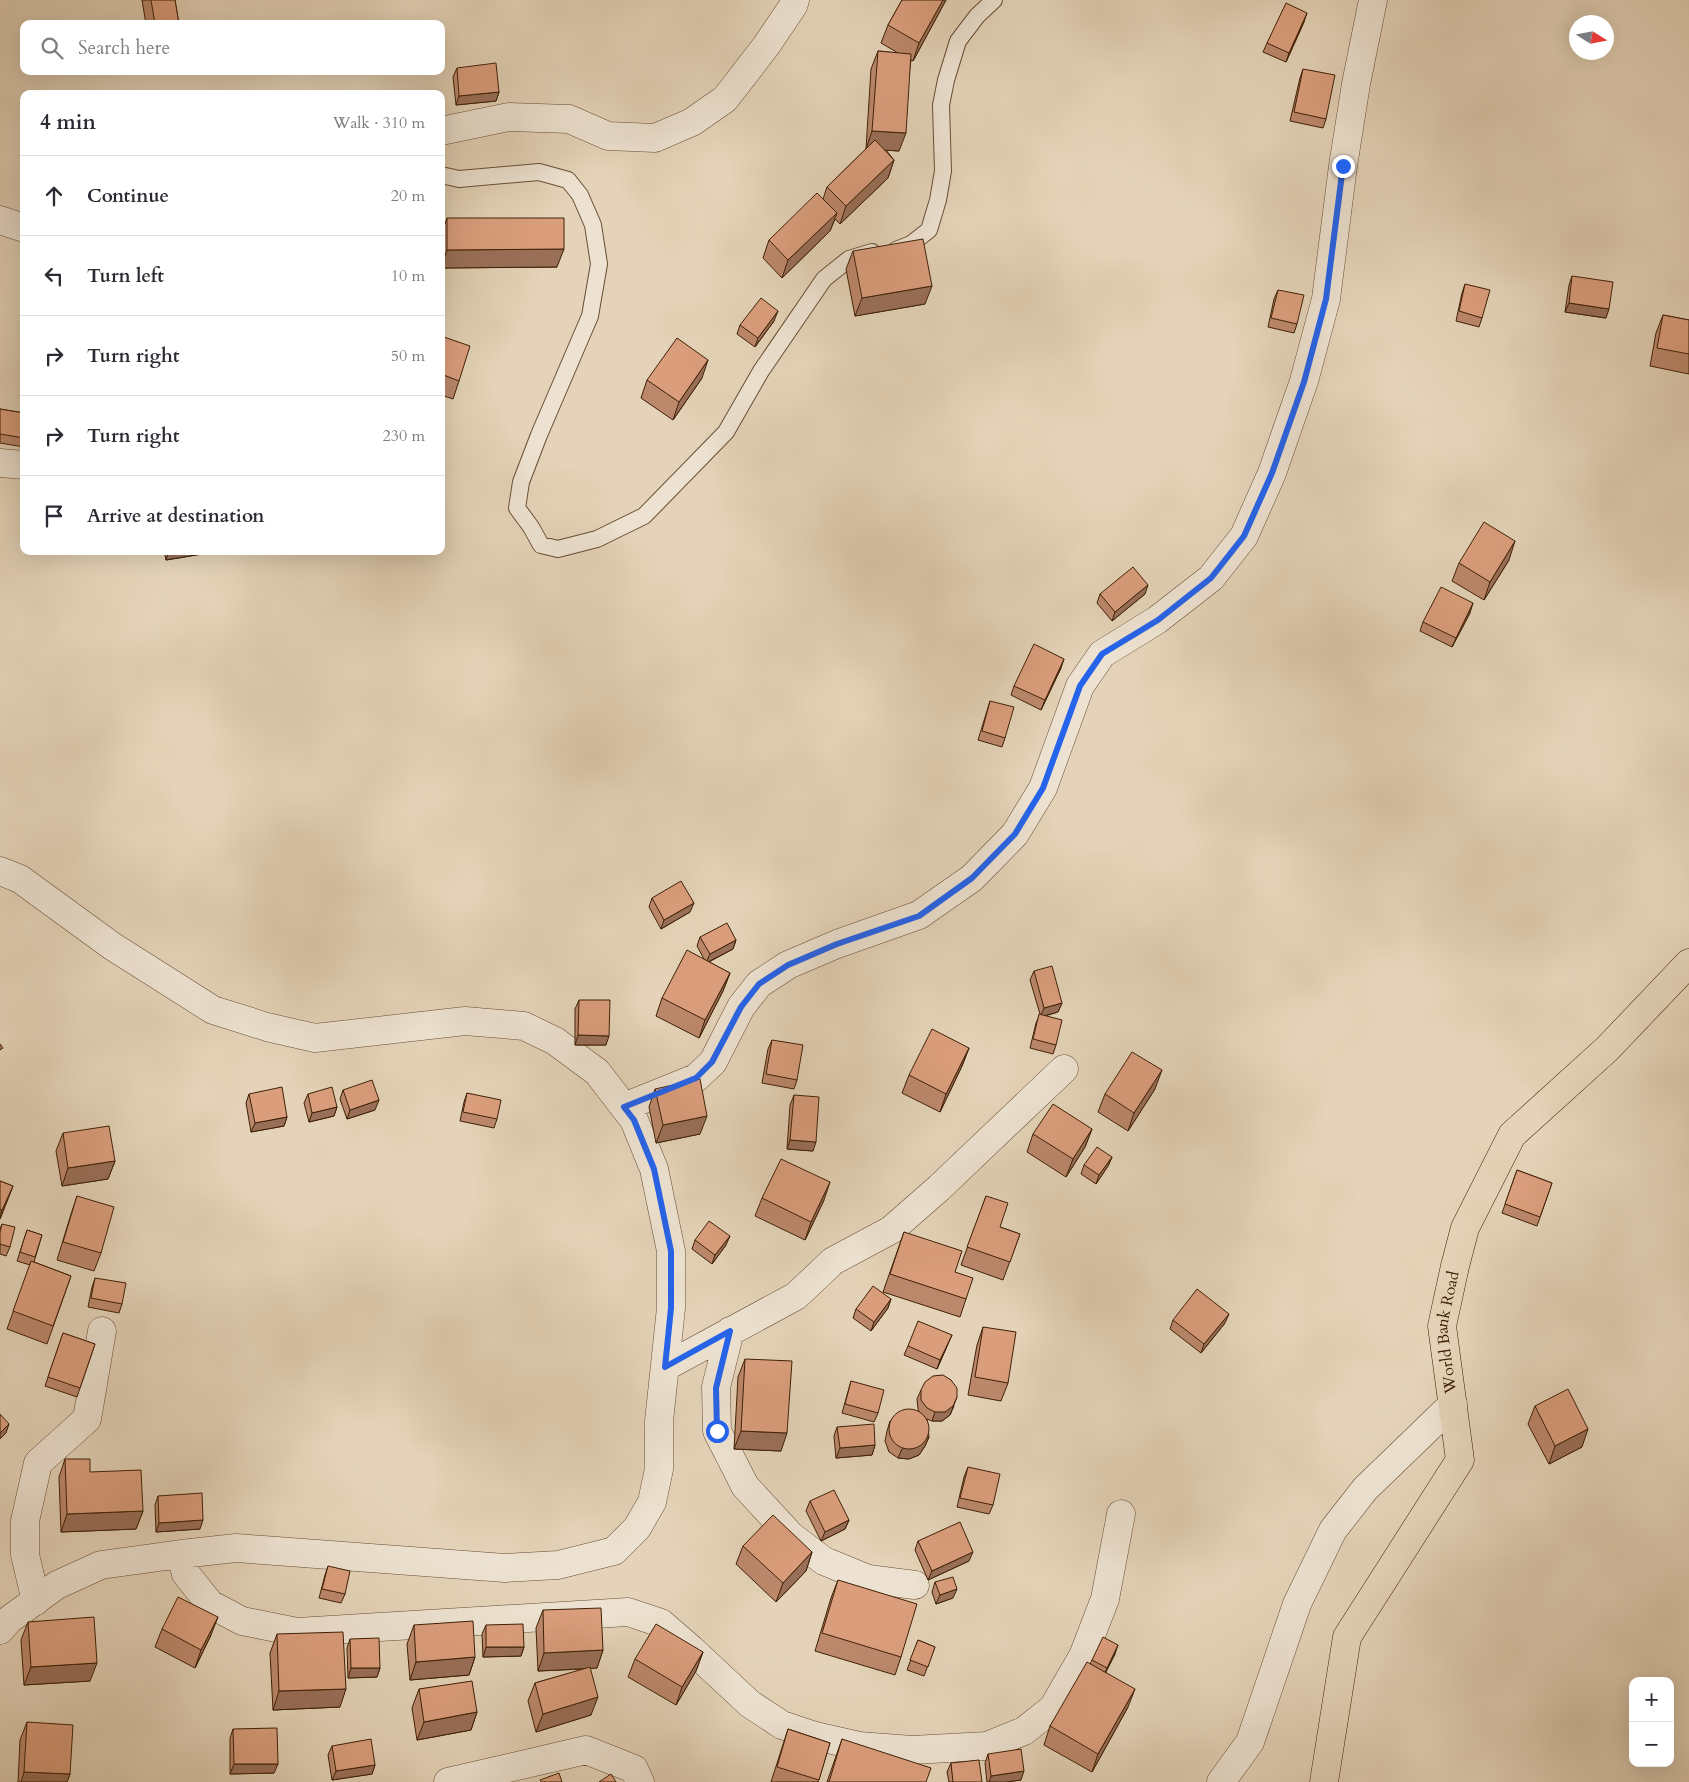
<!DOCTYPE html>
<html lang="en">
<head>
<meta charset="utf-8">
<style>
  body { margin:0; font-family:Cardo,serif; background:#f2f2f3; color:#2b2b33 }
  .controls { position:absolute; right:15px; bottom:15px; display:grid; overflow:hidden; border-radius:10px; box-shadow:0 5px 20px #0002 }
  .controls button { width:45px; height:45px; display:grid; place-items:center; padding:0; border:0; border-bottom:1px solid #e1e1e2; background:#fff; color:#2b2b33; font:25px sans-serif }
  .compass { position:absolute; left:1569px; top:15px; width:45px; height:45px; border-radius:50%; background:#fff; box-shadow:0 5px 20px #0002; rotate:101deg }
  .stop { position:absolute; width:15px; height:15px; margin:-11px; border:4px solid #2563eb; border-radius:50%; background:#fff }
  .stop.end { background:#2563eb; border-color:#fff; box-shadow:0 1px 5px #0008 }
  .list { margin:0; padding:0; list-style:none }
  h2 { display:flex; justify-content:space-between; align-items:center; height:65px; margin:0; padding:0 20px; font-size:21px }
  h2 small { font-size:16px; font-weight:400; color:#7c7c81 }
  .list li { display:grid; grid-template-columns:32px 1fr auto; gap:15px; align-items:center; box-sizing:border-box; height:80px; padding:0 20px; border-top:1px solid #e1e1e2 }
  .list b { display:block; font-size:19px; white-space:nowrap }
  .list em { font-size:16px; font-style:normal; color:#7c7c81 }
  .icon { flex:none; width:28px; height:28px; fill:none; stroke:currentColor; stroke-width:2; stroke-linecap:round; stroke-linejoin:round }
  .map { position:relative; flex:none; width:1689px; height:1782px; overflow:hidden }
  .search { position:absolute; background:#fff; box-shadow:0 5px 20px #0002; left:20px; top:20px; width:425px; height:55px; display:flex; align-items:center; gap:12px; box-sizing:border-box; padding:0 18px; border-radius:10px; color:#7c7c81; font-size:19px }
  .panel { position:absolute; background:#fff; box-shadow:0 5px 20px #0002; left:20px; top:90px; width:425px; height:465px; border-radius:10px }
  .map>svg:first-child { display:block }
  .lines { fill:none; stroke-linecap:round; stroke-linejoin:round }
  .lane-casing { stroke:#684d32; stroke-width:18 }
  .street-casing { stroke:#684d32; stroke-width:29 }
  .primary-casing { stroke:#3e2005; stroke-width:29 }
  .lane { stroke:#ede2d1; stroke-width:16 }
  .street { stroke:#ede2d1; stroke-width:28 }
  .primary { stroke:#e4d3b8; stroke-width:28 }
  .wall { fill:#bc886c; stroke:#3e2005 }
  .shaded-wall { fill:#996f58; stroke:#3e2005 }
  .building { fill:#db9e7d; stroke:#3e2005 }
  .route { stroke:#2563eb; stroke-width:6 }
  .labels { text-anchor:middle; dominant-baseline:central; stroke-width:4; stroke-linejoin:round; paint-order:stroke }
  .street-label { font-size:16px; fill:#3e2005; stroke:#ede2d1 }
</style>
</head>
<body>
<div class="map">
<svg width="1689" height="1782" viewBox="0 0 1689 1782">
  <rect width="100%" height="100%" fill="#e4d3b8"/>
  <filter id="stains"><feTurbulence type="fractalNoise" baseFrequency=".004" numOctaves="4"/><feColorMatrix values="0 0 0 0 .2 0 0 0 0 .09 0 0 0 0 .02 0 0 0 .5 -.17"/></filter>
  <radialGradient id="worn" r=".72"><stop offset=".6" stop-color="#630" stop-opacity="0"/><stop offset="1" stop-color="#630" stop-opacity=".3"/></radialGradient>
  <g class="lines">
    <defs>
      <path id="lane" d="M441,175L459,179L539,172L568,180L580,195L593,225L599,264L590,316L539,435L521,482L517,508L531,527L541,545L558,549L597,539L644,516L726,432L761,371L824,279L849,259L872,252
        M896,250L911,244L929,230L938,200L943,171L941,105L946,80L958,41L977,16L994,0"/>
      <path id="street" d="M441,131L509,117L569,119L608,136L655,138L692,122L725,99L766,46L793,6L795,0
        M0,220L24,228
        M0,463L24,465
        M0,871L20,879L112,946L213,1010L267,1027L315,1038L465,1021L524,1026L555,1041L597,1072L634,1120L654,1169L671,1251V1308L659,1421V1469L652,1502L637,1528L614,1551L558,1565L505,1568L236,1548L181,1554L101,1565L57,1585L10,1619L0,1630
        M624,1107L696,1078L713,1062L741,1007L759,984L788,965L837,944L919,915L972,878L1015,834L1043,788L1080,686L1102,654L1157,620L1211,578L1244,536L1272,473L1304,381L1326,299L1343,166L1356,84L1373,0
        M730,1331L716,1387L717,1431L745,1486L791,1536L824,1561L868,1579L915,1585
        M665,1367L796,1296L833,1261L891,1230L939,1188L1064,1069
        M181,1554L186,1574L210,1604L242,1621L297,1632L628,1612L661,1623L691,1649L750,1704L782,1725L815,1736L859,1746L912,1750L987,1746L1024,1731L1053,1708L1083,1656L1105,1599L1121,1514
        M36,1601L25,1555V1521L38,1463L87,1419L102,1331
        M448,1782L586,1750L634,1769L640,1782
        M1221,1782L1250,1742L1297,1604L1333,1530L1365,1489L1453,1404"/>
      <g id="primary">
        <path id="s1" d="M1324,1782L1347,1637L1460,1460L1442,1326L1455,1266L1465,1228L1512,1135L1607,1049L1689,963"/>
      </g>
    </defs>
    <use href="#lane" class="lane-casing"/>
    <use href="#street" class="street-casing"/>
    <use href="#primary" class="primary-casing"/>
    <use href="#lane" class="lane"/>
    <use href="#street" class="street"/>
    <use href="#primary" class="primary"/>
  </g>
  <path class="wall" d="M142,0H175L179,24H146Z
    M902,0H946L913,61L911,60L899,151L886,150L894,160L888,178L840,224L835,219L830,231L782,278L763,258L769,240L823,199L827,187L866,149L871,69L878,51L898,53L881,43L888,25Z
    M1304,22L1286,62L1263,52L1267,43Z
    M457,68L499,92L496,101L456,105L453,77Z
    M1303,69L1326,119L1323,128L1290,121L1300,78Z
    M447,218L557,267L441,268V235Z
    M853,251L925,304L855,316L846,269Z
    M1572,276L1606,318L1565,312L1569,285Z
    M1465,284L1482,318L1479,327L1456,321L1462,293Z
    M1278,290L1297,324L1294,333L1268,327L1274,299Z
    M1663,315L1689,320V374L1650,366L1656,333Z
    M774,321L755,347L737,334L740,325Z
    M441,336L459,381L453,399L441,395Z
    M702,378L673,420L641,398L647,380Z
    M0,409L24,413V447L0,443Z
    M164,551H220L166,560Z
    M1509,560L1484,600L1452,581L1459,563Z
    M1100,594H1145L1112,621L1097,603Z
    M1470,613L1452,647L1420,631L1423,622Z
    M1061,668L1041,710L1011,695L1014,686Z
    M990,701L1005,738L1002,747L978,740Z
    M652,898L690,912L661,929L649,907Z
    M700,937L736,940L733,949L709,962L730,973L723,991L699,1038L656,1016L662,998L704,959L697,946Z
    M1034,971L1062,1003L1058,1012L1045,1016L1056,1045L1053,1054L1030,1048L1036,1023L1040,1014L1030,980Z
    M579,1000L606,1045H575V1009Z
    M772,1040L797,1080L794,1089L762,1083L768,1049Z
    M969,1048L962,1066L940,1112L902,1093L909,1075Z
    M655,1089L700,1134L656,1143L649,1107Z
    M1155,1089L1128,1131L1098,1112L1105,1094Z
    M343,1090L375,1110L347,1119L340,1099Z
    M467,1093L497,1119L494,1128L460,1121L464,1102Z
    M249,1094L287,1117L284,1126L251,1132L246,1103Z
    M308,1094L337,1107L334,1116L309,1122L304,1103Z
    M794,1095L813,1151L787,1149L790,1105Z
    M1092,1129L1085,1147L1066,1177L1027,1152L1033,1134Z
    M63,1133L115,1161L108,1179L62,1186L56,1151Z
    M1112,1157L1108,1166L1096,1184L1081,1174L1084,1165Z
    M1517,1170L1552,1183L1537,1226L1502,1213Z
    M0,1181L13,1186L0,1219Z
    M77,1196L101,1253L94,1271L57,1260L71,1214Z
    M986,1196L1000,1227L1020,1234L1003,1280L961,1265Z
    M762,1198L824,1200L805,1240L755,1216Z
    M2,1224L10,1247L6,1256L0,1254V1229Z
    M27,1230L42,1235L34,1262L71,1276L47,1344L7,1329L30,1265L17,1261Z
    M904,1232L955,1272L966,1299L960,1317L883,1292Z
    M695,1240L726,1245L712,1264L692,1249Z
    M95,1278L122,1304L119,1313L88,1307L92,1287Z
    M891,1299L888,1308L871,1331L853,1318L856,1309Z
    M1173,1320L1225,1323L1201,1353L1170,1329Z
    M983,1327L1008,1383L1001,1401L968,1395L977,1345Z
    M63,1333L95,1344L77,1397L45,1386Z
    M948,1344L937,1369L904,1355L908,1346Z
    M745,1359L781,1451L734,1449L738,1377Z
    M851,1381L878,1413L874,1422L842,1413Z
    M921,1390L954,1406L950,1415L942,1421H932L927,1419L929,1437L925,1446L919,1455L909,1459L898,1458L889,1452L885,1441L887,1431L890,1421L919,1412L918,1409L917,1399Z
    M1535,1406L1582,1447L1549,1464L1528,1424Z
    M837,1427L875,1445L872,1455L836,1458L834,1436Z
    M65,1459L143,1511L136,1529L61,1532L59,1477Z
    M968,1467L993,1505L989,1514L957,1507L964,1477Z
    M158,1496L200,1529L156,1532L155,1505Z
    M810,1501L849,1520L845,1529L821,1541L806,1511Z
    M918,1541L969,1561L928,1580L915,1550Z
    M743,1546L812,1552L806,1571L776,1602L736,1564Z
    M328,1566L345,1594L341,1603L319,1598L325,1575Z
    M838,1580L901,1657L895,1675L815,1651L831,1598Z
    M935,1582L953,1598L936,1604L932,1592Z
    M543,1610L603,1650L597,1668H590L591,1715L536,1732L528,1701L535,1683L585,1669L538,1671L536,1628Z
    M28,1622L90,1681L24,1685L21,1640Z
    M414,1625L475,1657L469,1675L410,1680L407,1644Z
    M486,1625L524,1647L521,1656L483,1657L482,1634Z
    M162,1629L211,1635L195,1668L155,1647Z
    M277,1634L340,1707L273,1710L270,1653Z
    M350,1639L380,1668L377,1677L348,1678L347,1648Z
    M918,1640L935,1647L924,1676L907,1670Z
    M703,1652L696,1671L676,1705L628,1677L635,1659Z
    M1115,1654L1106,1672L1128,1707L1092,1772L1044,1745L1050,1726L1090,1664L1092,1660Z
    M419,1689L477,1712L471,1730L417,1740L412,1708Z
    M27,1722L70,1774L67,1782H18L20,1740Z
    M233,1729L274,1773L230,1774V1738Z
    M788,1729L830,1743L818,1782H771Z
    M842,1739L926,1782H827Z
    M332,1746L375,1765L372,1774L332,1780L328,1755Z
    M988,1754L1021,1780L1006,1782H987L985,1763Z
    M951,1763L982,1782H949L947,1772Z"/>
  <path class="shaded-wall" d="M943,0H946L913,61L919,43Z
    M1307,13L1304,22L1286,62L1289,53Z
    M499,92L496,101L456,105L459,96Z
    M872,131L906,133L899,151L866,149Z
    M894,160L888,178L840,224L846,206Z
    M837,213L830,231L782,278L788,260Z
    M564,249L557,267L441,268L447,250Z
    M932,286L925,304L855,316L862,298Z
    M1569,303L1609,309L1606,318L1565,312Z
    M778,311L774,321L755,347L758,338Z
    M708,360L702,378L673,420L679,402Z
    M1515,541L1509,560L1484,600L1490,582Z
    M169,551H220L166,560Z
    M1148,585L1145,594L1112,621L1115,612Z
    M1473,603L1470,613L1452,647L1456,638Z
    M1064,659L1061,668L1041,710L1045,700Z
    M694,903L690,912L661,929L664,920Z
    M736,940L733,949L706,963L710,954Z
    M730,973L723,991L699,1038L705,1020Z
    M1062,1003L1058,1012L1040,1017L1044,1008Z
    M578,1035L609,1036L606,1045H575Z
    M969,1048L962,1066L940,1112L946,1094Z
    M1162,1070L1155,1089L1128,1131L1134,1113Z
    M379,1100L375,1110L347,1119L350,1110Z
    M337,1107L334,1116L309,1122L312,1113Z
    M707,1116L700,1134L656,1143L663,1125Z
    M287,1117L284,1126L251,1132L255,1123Z
    M1092,1129L1085,1147L1066,1177L1073,1159Z
    M790,1140L816,1142L813,1151L787,1149Z
    M1112,1157L1108,1166L1096,1184L1099,1175Z
    M115,1161L108,1179L62,1186L68,1168Z
    M830,1182L824,1200L805,1240L811,1222Z
    M13,1186L6,1204L0,1219L2,1210Z
    M730,1236L726,1245L712,1264L715,1255Z
    M891,1299L888,1308L871,1331L874,1322Z
    M1229,1314L1225,1323L1201,1353L1204,1344Z
    M952,1335L948,1344L937,1369L940,1360Z
    M957,1397L950,1415L942,1421H932L935,1412Z
    M9,1424L6,1433L0,1439V1433Z
    M1588,1429L1582,1447L1549,1464L1555,1446Z
    M741,1431L787,1433L781,1451L734,1449Z
    M929,1437L925,1446L919,1455L909,1459L898,1458L902,1449Z
    M875,1445L872,1455L836,1458L840,1448Z
    M143,1511L136,1529L61,1532L67,1514Z
    M203,1520L200,1529L156,1532L159,1523Z
    M849,1520L845,1529L821,1541L825,1532Z
    M812,1552L806,1571L776,1602L783,1583Z
    M973,1552L969,1561L928,1580L932,1571Z
    M957,1589L953,1598L936,1604L940,1595Z
    M218,1617L211,1635L195,1668L201,1650Z
    M1118,1645L1115,1654L1103,1677L1107,1668Z
    M486,1647H524L521,1656L483,1657Z
    M603,1650L597,1668L538,1671L544,1653Z
    M703,1652L696,1671L676,1705L682,1687Z
    M475,1657L469,1675L410,1680L416,1662Z
    M97,1663L90,1681L24,1685L31,1667Z
    M351,1668H380L377,1677L348,1678Z
    M346,1689L340,1707L273,1710L279,1691Z
    M1135,1689L1128,1707L1092,1772L1098,1754Z
    M598,1697L591,1715L536,1732L543,1714Z
    M477,1712L471,1730L417,1740L424,1722Z
    M234,1764H278L274,1773L230,1774Z
    M375,1765L372,1774L332,1780L336,1771Z
    M1024,1771L1021,1780L1006,1782H989L991,1776Z
    M24,1772L70,1774L67,1782H21Z"/>
  <path class="building" d="M151,0H175L179,24H155Z
    M902,0H943L919,43L888,25Z
    M1286,3L1307,13L1289,53L1267,43Z
    M878,51L911,54L906,133L872,131Z
    M496,63L499,92L459,96L457,68Z
    M1303,69L1335,75L1326,119L1294,112Z
    M875,140L894,160L846,206L827,187Z
    M817,193L837,213L788,260L769,240Z
    M447,218H564V249L447,250Z
    M923,239L932,286L862,298L853,251Z
    M1572,276L1613,282L1609,309L1569,303Z
    M1465,284L1490,290L1482,318L1459,311Z
    M1278,290L1304,295L1297,324L1271,318Z
    M761,298L778,311L758,338L740,325Z
    M1663,315L1689,320V354L1657,348Z
    M441,336L470,346L459,381L441,374Z
    M677,338L708,360L679,402L647,380Z
    M0,409L24,413V438L0,434Z
    M1484,522L1515,541L1490,582L1459,563Z
    M1133,567L1148,585L1115,612L1100,594Z
    M1441,587L1473,603L1456,638L1423,622Z
    M1034,644L1064,659L1045,700L1014,686Z
    M990,701L1014,707L1005,738L982,731Z
    M681,881L694,903L664,920L652,898Z
    M727,923L736,940L710,954L700,937Z
    M687,950L730,973L705,1020L662,998Z
    M1052,966L1062,1003L1044,1008L1034,971Z
    M579,1000H610L609,1036L578,1035Z
    M1039,1014L1062,1020L1056,1045L1033,1039Z
    M932,1029L969,1048L946,1094L909,1075Z
    M772,1040L803,1045L797,1080L766,1074Z
    M0,1044L3,1048L0,1050Z
    M1132,1052L1162,1070L1134,1113L1105,1094Z
    M700,1079L707,1116L663,1125L655,1089Z
    M372,1080L379,1100L350,1110L343,1090Z
    M282,1087L287,1117L255,1123L249,1094Z
    M332,1087L337,1107L312,1113L308,1094Z
    M467,1093L501,1100L497,1119L463,1112Z
    M794,1095L819,1097L816,1142L790,1140Z
    M1053,1104L1092,1129L1073,1159L1033,1134Z
    M109,1126L115,1161L68,1168L63,1133Z
    M1097,1147L1112,1157L1099,1175L1084,1165Z
    M781,1159L830,1182L811,1222L762,1198Z
    M1517,1170L1552,1183L1540,1217L1505,1204Z
    M0,1181L13,1186L2,1210L0,1209Z
    M77,1196L114,1207L101,1253L63,1242Z
    M986,1196L1008,1203L1000,1227L1020,1234L1010,1262L967,1247Z
    M709,1221L730,1236L715,1255L695,1240Z
    M2,1224L15,1227L10,1247L0,1244V1232Z
    M27,1230L42,1235L35,1257L20,1252Z
    M904,1232L962,1251L955,1272L973,1278L966,1299L890,1274Z
    M31,1261L71,1276L53,1326L13,1311Z
    M95,1278L126,1283L122,1304L91,1298Z
    M873,1286L891,1299L874,1322L856,1309Z
    M1197,1289L1229,1314L1204,1344L1173,1320Z
    M918,1321L952,1335L940,1360L908,1346Z
    M983,1327L1016,1332L1008,1383L975,1377Z
    M63,1333L95,1344L80,1388L48,1377Z
    M745,1359L792,1361L787,1433L741,1431Z
    M943,1375L951,1380L957,1388V1397L953,1406L945,1412H935L927,1408L921,1400V1390L925,1382L933,1376Z
    M851,1381L884,1390L878,1413L845,1404Z
    M1568,1389L1588,1429L1555,1446L1535,1406Z
    M889 1429a20 20 0 1 1 40 0a20 20 0 1 1-40 0Z
    M0,1414L9,1424L0,1433Z
    M874,1424L875,1445L840,1448L837,1427Z
    M65,1459H90V1472L141,1470L143,1511L67,1514Z
    M968,1467L1000,1474L993,1505L960,1498Z
    M834,1490L849,1520L825,1532L810,1501Z
    M202,1493L203,1520L159,1523L158,1496Z
    M773,1515L812,1552L783,1583L743,1546Z
    M960,1522L973,1552L932,1571L918,1541Z
    M328,1566L350,1571L345,1594L322,1589Z
    M953,1577L957,1589L940,1595L935,1582Z
    M838,1580L917,1604L901,1657L822,1633Z
    M178,1597L218,1617L201,1650L162,1629Z
    M601,1608L603,1650L544,1653L543,1610Z
    M94,1617L97,1663L31,1667L28,1622Z
    M473,1621L475,1657L416,1662L414,1625Z
    M523,1624L524,1647H486V1625Z
    M656,1624L703,1652L682,1687L635,1659Z
    M343,1632L346,1689L279,1691L277,1634Z
    M1103,1637L1118,1645L1107,1668L1092,1660Z
    M379,1638L380,1668H351L350,1639Z
    M918,1640L935,1647L928,1667L910,1660Z
    M1087,1662L1135,1689L1098,1754L1050,1726Z
    M590,1667L598,1697L543,1714L535,1683Z
    M472,1681L477,1712L424,1722L419,1689Z
    M27,1722L73,1725L70,1774L24,1772Z
    M277,1728L278,1764H234L233,1729Z
    M788,1729L830,1743L819,1780L777,1767Z
    M371,1739L375,1765L336,1771L332,1746Z
    M842,1739L931,1768L926,1782H829Z
    M1021,1749L1024,1771L991,1776L988,1754Z
    M979,1760L982,1782H953L951,1763Z
    M559,1773L562,1782H541L540,1780Z
    M611,1774L616,1782H599Z"/>
  <g class="lines">
    <path class="route" d="M717,1431L716,1388L730,1331L665,1367L671,1308V1251L654,1169L634,1120L624,1107L696,1078L712,1062L741,1007L759,984L788,965L837,944L919,916L972,878L1015,834L1043,788L1080,686L1102,654L1158,620L1211,578L1244,536L1272,473L1304,382L1326,299L1343,166"/>
  </g>
  <g class="labels">
    <g class="street-label">
      <text stroke="none"><textPath href="#s1" startOffset="486">World Bank Road</textPath></text>
    </g>
  </g>
  <rect width="100%" height="100%" filter="url(#stains)"/>
  <rect width="100%" height="100%" fill="url(#worn)"/>
</svg>
<div class="controls">
<button>+</button>
<button>−</button>
</div>
<svg class="compass" viewBox="-18 -18 36 36"><path d="M0-13l5 13h-10z" fill="#e53935"/><path d="M0 13l5-13h-10z" fill="#7c7c81"/></svg>
<div class="stop" style="left:717px;top:1431px"></div>
<div class="stop end" style="left:1343px;top:166px"></div>
<div class="search"><svg class="icon" aria-label="search" viewBox="0 0 24 24"><circle cx="10" cy="10" r="6"/><path d="M15 15l6 6"/></svg>Search here</div>
<section class="panel">
<h2>4 min<small>Walk · 310 m</small></h2>
<ul class="list">
<li><svg class="icon" aria-label="ahead" viewBox="0 0 24 24"><path d="M12 20V5M6 11l6-6 6 6"/></svg><div><b>Continue</b></div><em>20 m</em></li>
<li><svg class="icon" aria-label="left" viewBox="0 0 24 24"><path d="M17 20v-9H6M10 6l-5 5 5 5"/></svg><div><b>Turn left</b></div><em>10 m</em></li>
<li><svg class="icon" aria-label="right" viewBox="0 0 24 24"><path d="M7 20v-9h11M14 6l5 5-5 5"/></svg><div><b>Turn right</b></div><em>50 m</em></li>
<li><svg class="icon" aria-label="right" viewBox="0 0 24 24"><path d="M7 20v-9h11M14 6l5 5-5 5"/></svg><div><b>Turn right</b></div><em>230 m</em></li>
<li><svg class="icon" aria-label="arrive" viewBox="0 0 24 24"><path d="M6 21V4h12l-3 4 3 4H6"/></svg><div><b>Arrive at destination</b></div></li>
</ul>
</section>
</div>
</body>
</html>
